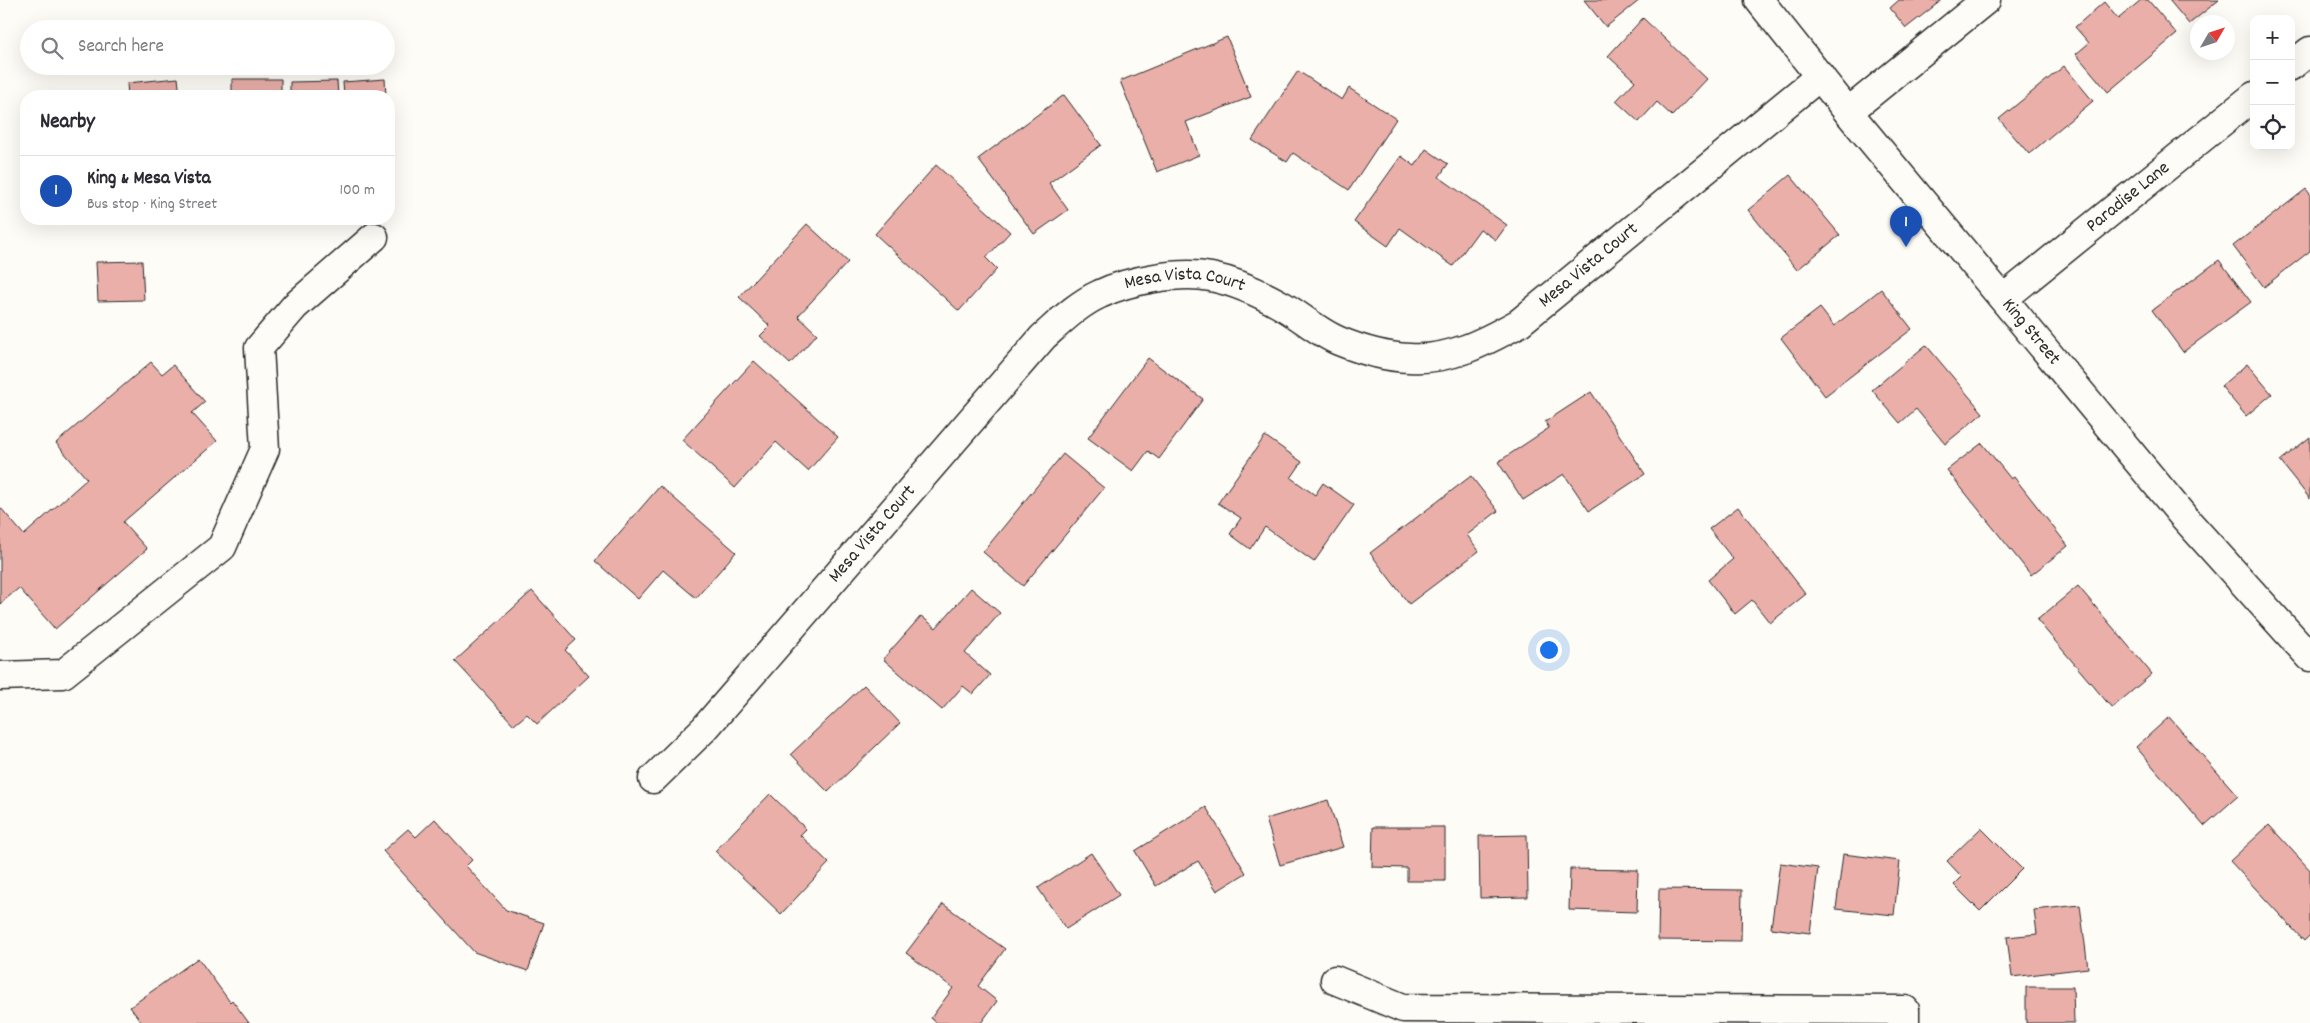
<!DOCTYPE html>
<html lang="en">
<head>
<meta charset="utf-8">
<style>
  body { margin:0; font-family:Dekko,sans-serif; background:#f2f2f3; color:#2b2b33 }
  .controls { position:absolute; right:15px; top:15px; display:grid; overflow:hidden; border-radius:10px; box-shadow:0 5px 20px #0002 }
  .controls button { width:45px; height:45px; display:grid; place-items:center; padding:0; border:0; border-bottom:1px solid #e1e1e2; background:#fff; color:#2b2b33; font:25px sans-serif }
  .compass { position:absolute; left:2190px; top:15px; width:45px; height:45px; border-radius:50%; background:#fff; box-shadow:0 5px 20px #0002; rotate:51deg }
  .you { position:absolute; left:1548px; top:649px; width:18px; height:18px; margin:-12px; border:4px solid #fff; border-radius:50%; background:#1a73e8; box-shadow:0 0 0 8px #1a73e833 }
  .badge { display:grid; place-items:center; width:32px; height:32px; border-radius:50%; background:#0f766e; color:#fff; font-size:16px; font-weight:700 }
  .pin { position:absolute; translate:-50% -41px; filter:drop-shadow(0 1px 2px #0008) }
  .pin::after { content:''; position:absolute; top:26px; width:18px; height:15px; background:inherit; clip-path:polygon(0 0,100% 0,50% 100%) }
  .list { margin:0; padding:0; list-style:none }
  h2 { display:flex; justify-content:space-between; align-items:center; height:65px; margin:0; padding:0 20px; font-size:21px }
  h2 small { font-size:16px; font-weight:400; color:#7c7c81 }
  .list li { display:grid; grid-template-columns:32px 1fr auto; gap:15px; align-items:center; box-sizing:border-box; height:70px; padding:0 20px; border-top:1px solid #e1e1e2 }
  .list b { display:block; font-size:19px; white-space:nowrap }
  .list p { margin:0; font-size:16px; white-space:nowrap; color:#7c7c81 }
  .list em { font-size:16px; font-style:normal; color:#7c7c81 }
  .icon { flex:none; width:28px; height:28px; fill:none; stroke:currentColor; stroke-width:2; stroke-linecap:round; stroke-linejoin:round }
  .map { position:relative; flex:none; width:2310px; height:1023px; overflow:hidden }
  .search { position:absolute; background:#fff; box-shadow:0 5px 20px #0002; left:20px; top:20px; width:375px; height:55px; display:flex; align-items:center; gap:12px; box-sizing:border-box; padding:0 18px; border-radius:28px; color:#7c7c81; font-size:19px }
  .panel { position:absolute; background:#fff; box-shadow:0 5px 20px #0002; left:20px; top:90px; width:375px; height:135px; border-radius:20px }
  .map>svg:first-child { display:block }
  .building { fill:#eaafa9; stroke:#2b2b2b }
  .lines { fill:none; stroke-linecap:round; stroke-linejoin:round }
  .minor-casing { stroke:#2b2b2b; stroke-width:31 }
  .minor { stroke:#fdfcf7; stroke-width:28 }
  .labels { text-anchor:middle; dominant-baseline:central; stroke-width:5; stroke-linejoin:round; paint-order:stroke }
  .street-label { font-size:19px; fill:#2b2b2b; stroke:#fdfcf7 }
</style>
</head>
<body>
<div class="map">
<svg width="2310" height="1023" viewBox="0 0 2310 1023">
  <rect width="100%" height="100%" fill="#fdfcf7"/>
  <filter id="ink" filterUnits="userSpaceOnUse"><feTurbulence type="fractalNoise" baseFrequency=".02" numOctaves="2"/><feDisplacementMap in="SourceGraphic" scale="10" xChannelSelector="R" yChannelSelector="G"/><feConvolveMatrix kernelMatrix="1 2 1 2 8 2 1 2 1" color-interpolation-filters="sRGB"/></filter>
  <g filter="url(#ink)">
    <path class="building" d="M1584,0H1640L1606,27Z
      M1899,0H1942L1906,28L1890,8Z
      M2141,0H2148L2177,34L2108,92L2076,54L2089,43L2075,27L2104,2L2118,19Z
      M2169,0H2219L2189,24Z
      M1643,18L1707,79L1672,116L1657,102L1639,122L1616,101L1635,81L1608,56Z
      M1227,37L1251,97L1186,122L1199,155L1157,172L1120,81Z
      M2064,66L2093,101L2029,154L1999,119Z
      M1298,71L1342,100L1349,88L1396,119L1349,190L1293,153L1287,162L1252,140Z
      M178,78L180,96H128L127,83Z
      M232,79H281V96H232Z
      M385,79L386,96H344L343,82Z
      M337,81L338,96H290V82Z
      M1064,95L1101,145L1049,183L1068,210L1034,234L978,159Z
      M1426,149L1448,164L1439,177L1507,225L1496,240L1480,229L1453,266L1400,228L1388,246L1354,222L1401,156L1415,166Z
      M936,165L1010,232L986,258L997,269L959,311L875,234Z
      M1790,175L1840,235L1797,270L1748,210Z
      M2306,189L2310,194V251L2264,287L2233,246Z
      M807,224L848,262L798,316L817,334L790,364L760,336L770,326L739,297Z
      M2219,260L2251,302L2183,352L2152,310Z
      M142,261L144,300L98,301L96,262Z
      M1881,289L1912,329L1825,396L1781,338L1820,308L1834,326Z
      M1926,345L1983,413L1945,444L1916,409L1900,423L1872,390Z
      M1148,358L1203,399L1159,459L1148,451L1133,471L1088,438Z
      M754,361L838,437L808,471L776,442L735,488L682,440Z
      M151,362L162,374L173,365L205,402L192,413L217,441L123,522L147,549L55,629L19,588L0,604V507L24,535L87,479L56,443Z
      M2247,364L2272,394L2246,416L2221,386Z
      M1591,392L1645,474L1589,511L1564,474L1523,500L1498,462L1549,428L1545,422Z
      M1265,436L1302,462L1291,478L1315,495L1323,483L1354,505L1314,562L1265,527L1250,549L1230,534L1241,518L1218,503Z
      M2310,437V499L2280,461Z
      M1982,443L2011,479L2014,477L2068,546L2031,575L1947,470Z
      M1063,454L1104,488L1023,586L983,552Z
      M1471,476L1498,511L1467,535L1479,551L1409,604L1370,553Z
      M660,486L736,552L696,598L663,570L638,599L595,561Z
      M1738,507L1806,594L1770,623L1752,600L1735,614L1708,580L1733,559L1709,529Z
      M2078,586L2152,674L2112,708L2037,620Z
      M971,588L1000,613L965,653L990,675L973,694L963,686L942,710L883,659L921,616L936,628Z
      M532,591L576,640L565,650L589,676L537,724L527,714L514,725L455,661Z
      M864,685L900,723L828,792L791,754Z
      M2169,717L2238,796L2204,826L2136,747Z
      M770,794L806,829L800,835L829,863L781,914L715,851Z
      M1328,800L1343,847L1280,865L1266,819Z
      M1206,807L1246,873L1217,891L1198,861L1156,886L1135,851Z
      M435,819L472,860L466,866L506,910L544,923L528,971L474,952L383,851L408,829L416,837Z
      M2269,825L2310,870V935L2304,941L2230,861Z
      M1373,827H1445V881H1407V868L1372,867Z
      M1981,828L2022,869L1980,911L1954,885L1962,877L1947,861Z
      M1527,835L1528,897L1480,898L1479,836Z
      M1091,853L1119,895L1066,929L1038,888Z
      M1843,854L1900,861L1894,915L1836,909Z
      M1780,863L1818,868L1810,933L1771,928Z
      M1570,869L1638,870L1637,912L1569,910Z
      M1659,889L1742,890L1741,941L1658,940Z
      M943,904L1005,949L978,986L997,1001L981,1023H937L931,1018L953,988L906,953Z
      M2080,905L2088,968L2012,977L2007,937L2037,934L2034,910Z
      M198,958L230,1002L232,1000L249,1023H142L130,1007Z
      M2026,987H2073L2074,1023H2026Z"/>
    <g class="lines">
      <defs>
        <g id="minor">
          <path id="s1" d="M1759,0L1848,112L2183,516L2310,657"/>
          <path d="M2291,66L2310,51"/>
          <path d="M1848,112L1986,0"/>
          <path id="s2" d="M2004,298L2254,96"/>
          <path d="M0,676L63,674L222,547L265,449L259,348L295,306L374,237"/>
          <path id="s3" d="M653,779L705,728L1043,337C1061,321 1078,304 1100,294C1129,280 1180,271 1211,277C1236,282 1260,293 1281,305C1301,316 1319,333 1339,341C1361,350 1386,357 1409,358C1449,361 1485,342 1519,323L1820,76"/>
          <path d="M1335,980L1403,1008L1905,1010V1023"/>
        </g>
      </defs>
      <use href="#minor" class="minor-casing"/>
      <use href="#minor" class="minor"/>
    </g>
  </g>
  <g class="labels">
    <g class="street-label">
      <text stroke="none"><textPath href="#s2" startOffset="160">Paradise Lane</textPath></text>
      <text stroke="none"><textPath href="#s3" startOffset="1199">Mesa Vista Court</textPath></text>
      <text stroke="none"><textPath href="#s3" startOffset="749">Mesa Vista Court</textPath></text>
      <text stroke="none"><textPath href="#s1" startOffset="429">King Street</textPath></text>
      <text stroke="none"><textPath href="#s3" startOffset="329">Mesa Vista Court</textPath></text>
    </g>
  </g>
</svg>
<div class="controls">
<button>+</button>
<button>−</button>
<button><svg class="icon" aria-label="locate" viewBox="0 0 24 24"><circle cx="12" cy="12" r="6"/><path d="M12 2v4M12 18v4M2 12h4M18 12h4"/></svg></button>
</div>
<svg class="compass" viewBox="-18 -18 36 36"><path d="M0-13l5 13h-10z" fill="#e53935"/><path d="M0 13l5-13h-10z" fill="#7c7c81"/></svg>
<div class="you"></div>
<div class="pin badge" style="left:1906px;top:247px;background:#1a4fb4">1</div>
<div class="search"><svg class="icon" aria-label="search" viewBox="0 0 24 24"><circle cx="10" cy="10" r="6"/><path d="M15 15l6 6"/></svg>Search here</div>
<section class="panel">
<h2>Nearby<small></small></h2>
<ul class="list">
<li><span class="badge" style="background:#1a4fb4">1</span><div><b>King &amp; Mesa Vista</b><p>Bus stop · King Street</p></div><em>100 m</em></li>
</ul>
</section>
</div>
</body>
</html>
